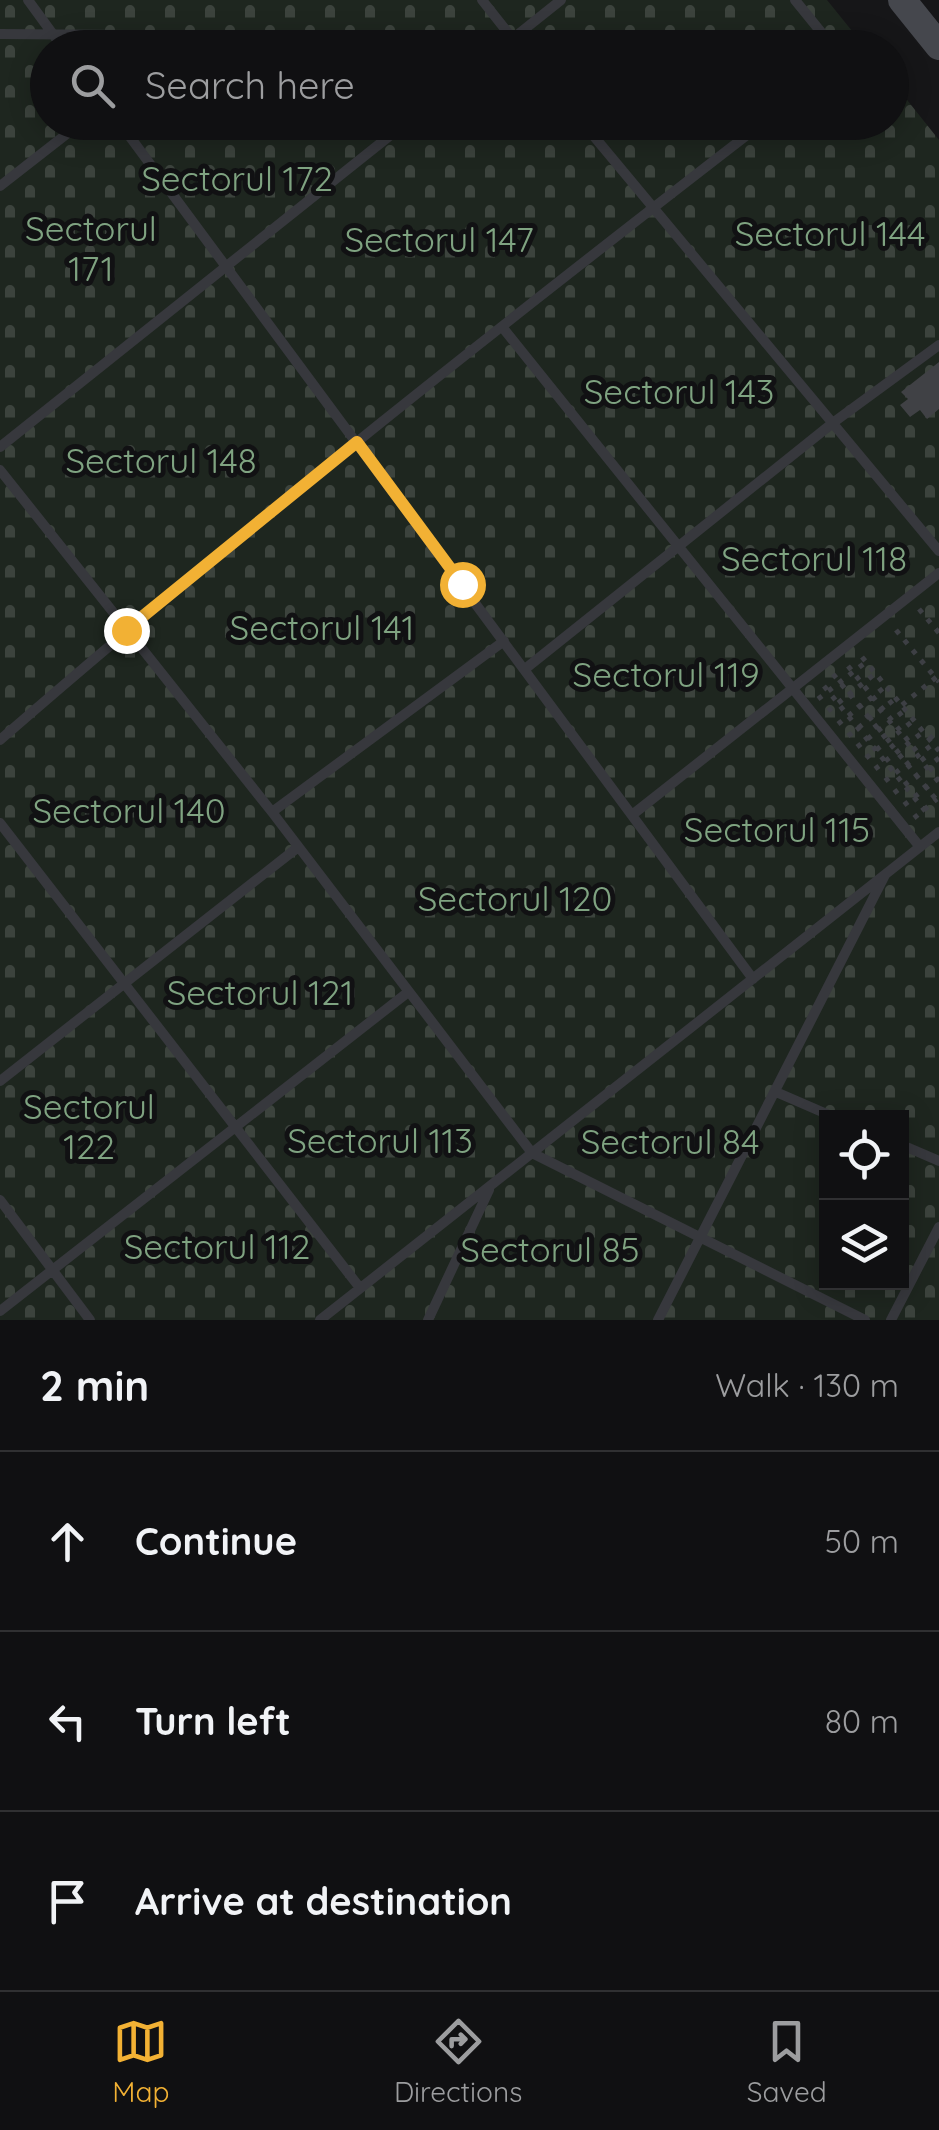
<!DOCTYPE html>
<html lang="en">
<head>
<meta charset="utf-8">
<style>
  body { margin:0; font-family:Quicksand,sans-serif; background:#19191b; color:#f1f3f6 }
  .controls { position:absolute; right:30px; bottom:30px; display:grid; overflow:hidden; border-radius:0px; box-shadow:0 5px 25px #0003 }
  .controls button { width:90px; height:90px; display:grid; place-items:center; padding:0; border:0; border-bottom:2px solid #303032; background:#101012; color:#f1f3f6; font:50px sans-serif }
  .stop { position:absolute; width:30px; height:30px; margin:-22px; border:8px solid #f2b134; border-radius:50%; background:#fff }
  .stop.end { background:#f2b134; border-color:#fff; box-shadow:0 2px 10px #0008 }
  .list { margin:0; padding:0; list-style:none }
  h2 { display:flex; justify-content:space-between; align-items:center; height:130px; margin:0; padding:0 40px; font-size:42px }
  h2 small { font-size:32px; font-weight:400; color:#9c9d9f }
  .list li { display:grid; grid-template-columns:65px 1fr auto; gap:30px; align-items:center; box-sizing:border-box; height:180px; padding:0 40px; border-top:2px solid #303032 }
  .list b { display:block; font-size:38px; white-space:nowrap }
  .list em { font-size:32px; font-style:normal; color:#9c9d9f }
  .icon { flex:none; width:55px; height:55px; fill:none; stroke:currentColor; stroke-width:2; stroke-linecap:round; stroke-linejoin:round }
  .map { position:relative; flex:none; width:939px; height:1320px; overflow:hidden }
  .search { position:absolute; background:#101012; box-shadow:0 5px 25px #0003; left:30px; right:30px; top:30px; height:110px; display:flex; align-items:center; gap:25px; box-sizing:border-box; padding:0 35px; border-radius:55px; color:#9c9d9f; font-size:38px }
  .sheet { height:670px; background:#101012 }
  nav { display:flex; justify-content:space-around; align-items:center; box-sizing:border-box; height:140px; border-top:2px solid #303032; background:#101012; font-size:28px; color:#9c9d9f }
  nav a { display:grid; justify-items:center; gap:5px }
  nav .on { color:#f2b134 }
  .map>svg:first-child { display:block }
  .cemetery { fill:url(#cemetery-stones); fill-rule:evenodd }
  .building { fill:#404145 }
  .lines { fill:none; stroke-linecap:round; stroke-linejoin:round }
  .path { stroke:#3d3f44; stroke-width:5; stroke-dasharray:5 8; stroke-linecap:butt }
  .service { stroke:#37383d; stroke-width:10 }
  .secondary { stroke:#45474d; stroke-width:28 }
  .route { stroke:#f2b134; stroke-width:12 }
  .labels { text-anchor:middle; dominant-baseline:central; stroke-width:10; stroke-linejoin:round; paint-order:stroke }
  .park-label { font-size:35px; fill:#7fa381; stroke:#111113 }
</style>
</head>
<body>
<div class="map">
<svg width="939" height="1320" viewBox="0 0 939 1320">
  <defs>
    <pattern id="cemetery-stones" width="16" height="16" patternUnits="userSpaceOnUse" patternTransform="scale(2.5)"><rect width="16" height="16" fill="#1e261f"/><path d="M2 7V4a2 2 0 0 1 4 0v3zM10 15v-3a2 2 0 0 1 4 0v3z" fill="#3c433d"/></pattern>
  </defs>
  <rect width="100%" height="100%" fill="#161618"/>
  <path class="cemetery" d="M0,0H827L865,47L48,48V122H892V81L939,140V1320H0ZM826,1118H902V1282H826Z"/>
  <path class="building" d="M939,362V409L927,419L920,410L910,417L900,405L908,399L901,392Z"/>
  <g class="lines">
    <path class="path" d="M919,609L939,633
      M896,630L939,682
      M862,657L939,751
      M848,666L939,779
      M833,674L939,803
      M824,686L930,817
      M818,699L866,662
      M902,705L939,675
      M828,711L876,673
      M838,724L886,686
      M848,736L896,698
      M929,739L939,731
      M857,747L905,710
      M866,758L914,720
      M875,769L923,732
      M885,781L933,744
      M894,793L939,758
      M904,805L939,778
      M914,818L937,799"/>
    <path class="service" d="M28,0L63,48
      M482,0L520,48
      M795,0L834,48
      M0,34L512,38
      M501,48L561,0
      M119,122L753,979
      M582,122L939,551
      M0,186L82,122
      M503,328L920,847
      M0,447L407,122
      M0,470L272,812L532,1153L865,1320
      M525,669L834,422L939,345
      M0,740C247,525 505,322 764,122
      M272,812L504,641
      M632,815L939,573
      M0,823L360,1288
      M0,1081L297,848
      M776,1092L836,1118
      M902,1145L939,1161
      M0,1200L90,1320
      M0,1311L407,993
      M320,1320L939,832
      M428,1320L489,1190
      M658,1320L885,875
      M891,1320L939,1227"/>
    <path class="secondary" d="M902,0L939,46"/>
  </g>
  <g class="lines">
    <path class="route" d="M126,630L357,442L462,584"/>
  </g>
  <g class="labels">
    <g class="park-label">
      <text x="237" y="178">Sectorul 172</text>
      <text x="91" y="228">Sectorul<tspan x="91" dy="40">171</tspan></text>
      <text x="830" y="233">Sectorul 144</text>
      <text x="439" y="239">Sectorul 147</text>
      <text x="679" y="391">Sectorul 143</text>
      <text x="161" y="460">Sectorul 148</text>
      <text x="814" y="558">Sectorul 118</text>
      <text x="322" y="627">Sectorul 141</text>
      <text x="666" y="674">Sectorul 119</text>
      <text x="129" y="810">Sectorul 140</text>
      <text x="777" y="829">Sectorul 115</text>
      <text x="515" y="898">Sectorul 120</text>
      <text x="260" y="992">Sectorul 121</text>
      <text x="89" y="1106">Sectorul<tspan x="89" dy="40">122</tspan></text>
      <text x="380" y="1140">Sectorul 113</text>
      <text x="670" y="1141">Sectorul 84</text>
      <text x="217" y="1246">Sectorul 112</text>
      <text x="550" y="1249">Sectorul 85</text>
    </g>
  </g>
</svg>
<div class="controls">
<button><svg class="icon" aria-label="locate" viewBox="0 0 24 24"><circle cx="12" cy="12" r="6"/><path d="M12 2v4M12 18v4M2 12h4M18 12h4"/></svg></button>
<button><svg class="icon" aria-label="layers" viewBox="0 0 24 24"><path d="M12 4l9 5-9 5-9-5zM3 14l9 5 9-5"/></svg></button>
</div>
<div class="stop" style="left:462px;top:584px"></div>
<div class="stop end" style="left:126px;top:630px"></div>
<div class="search"><svg class="icon" aria-label="search" viewBox="0 0 24 24"><circle cx="10" cy="10" r="6"/><path d="M15 15l6 6"/></svg>Search here</div>
</div>
<section class="sheet">
<h2>2 min<small>Walk · 130 m</small></h2>
<ul class="list">
<li><svg class="icon" aria-label="ahead" viewBox="0 0 24 24"><path d="M12 20V5M6 11l6-6 6 6"/></svg><div><b>Continue</b></div><em>50 m</em></li>
<li><svg class="icon" aria-label="left" viewBox="0 0 24 24"><path d="M17 20v-9H6M10 6l-5 5 5 5"/></svg><div><b>Turn left</b></div><em>80 m</em></li>
<li><svg class="icon" aria-label="arrive" viewBox="0 0 24 24"><path d="M6 21V4h12l-3 4 3 4H6"/></svg><div><b>Arrive at destination</b></div></li>
</ul>
</section>
<nav>
<a class="on"><svg class="icon" aria-label="map" viewBox="0 0 24 24"><path d="M3 6l6-2 6 2 6-2v14l-6 2-6-2-6 2zM9 4v14M15 6v14"/></svg>Map</a>
<a><svg class="icon" aria-label="directions" viewBox="0 0 24 24"><path d="M12 3l9 9-9 9-9-9zM9 14v-3h6M13 9l2 2-2 2"/></svg>Directions</a>
<a><svg class="icon" aria-label="saved" viewBox="0 0 24 24"><path d="M7 4h10v16l-5-4-5 4z"/></svg>Saved</a>
</nav>
</body>
</html>
